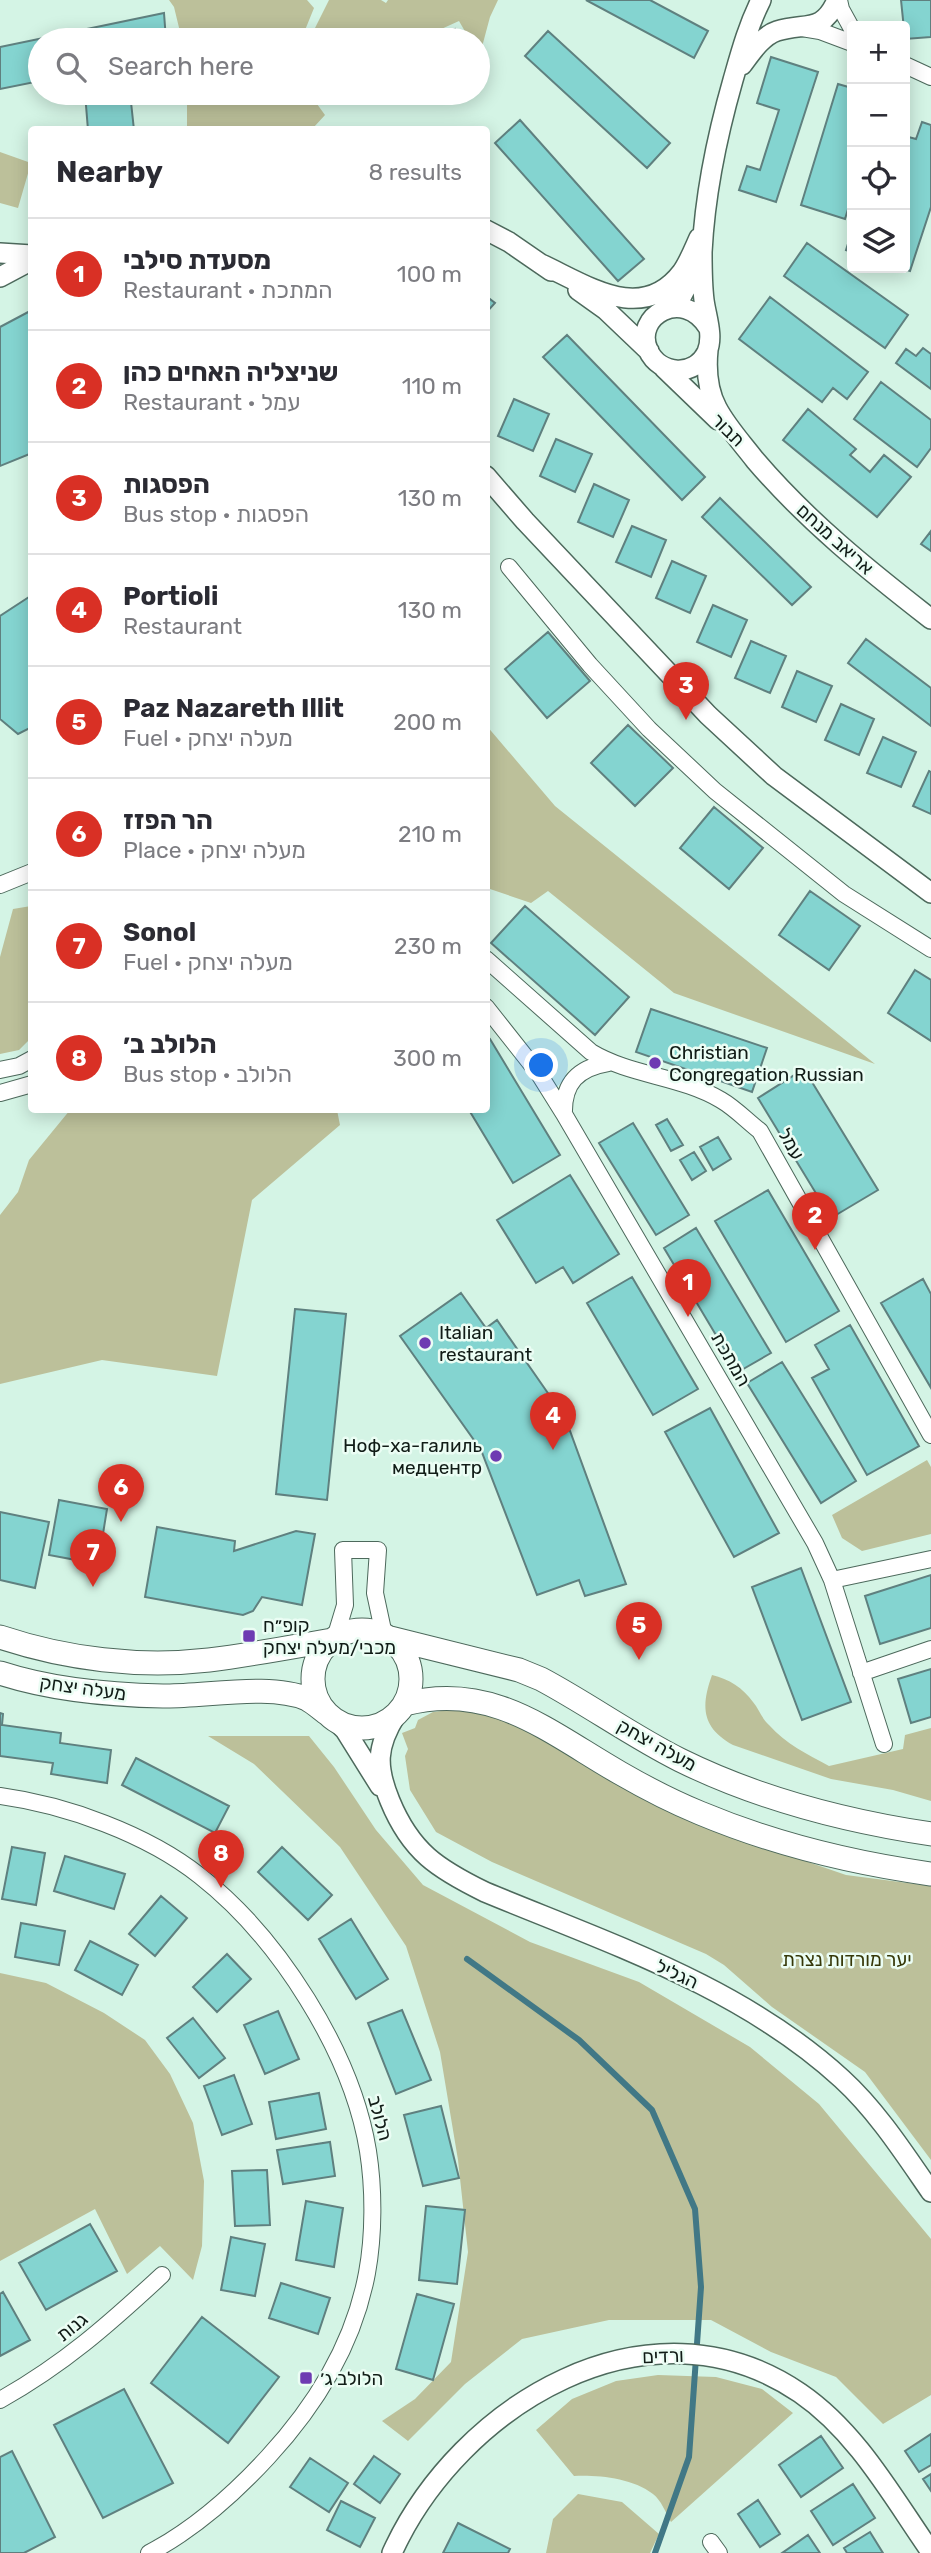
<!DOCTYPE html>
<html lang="en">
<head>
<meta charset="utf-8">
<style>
  body { margin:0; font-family:Rubik,"Noto Sans Hebrew",sans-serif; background:#f2f2f3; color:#2b2b33 }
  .controls { position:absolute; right:21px; top:21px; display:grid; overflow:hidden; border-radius:7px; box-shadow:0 4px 18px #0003 }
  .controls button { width:63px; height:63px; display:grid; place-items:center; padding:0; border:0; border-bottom:2px solid #e1e1e2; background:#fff; color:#2b2b33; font:35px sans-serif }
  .you { position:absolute; left:542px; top:1066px; width:24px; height:24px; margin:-18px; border:5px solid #fff; border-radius:50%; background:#1a73e8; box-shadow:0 0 0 10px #1a73e833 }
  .badge { display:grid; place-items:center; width:46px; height:46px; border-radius:50%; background:#d93025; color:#fff; font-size:23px; font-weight:700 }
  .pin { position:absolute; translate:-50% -58px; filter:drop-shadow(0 2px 4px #0008) }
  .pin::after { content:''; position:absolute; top:37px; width:24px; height:21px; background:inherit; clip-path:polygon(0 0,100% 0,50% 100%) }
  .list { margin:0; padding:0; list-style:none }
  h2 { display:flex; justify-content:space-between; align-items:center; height:91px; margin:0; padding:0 28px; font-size:30px }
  h2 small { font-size:23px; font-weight:400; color:#7c7c81 }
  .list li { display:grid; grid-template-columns:46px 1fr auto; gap:21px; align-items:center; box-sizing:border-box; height:112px; padding:0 28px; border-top:2px solid #e1e1e2 }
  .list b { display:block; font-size:26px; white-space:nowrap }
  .list p { margin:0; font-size:23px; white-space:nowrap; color:#7c7c81 }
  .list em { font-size:23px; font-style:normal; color:#7c7c81 }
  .icon { flex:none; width:38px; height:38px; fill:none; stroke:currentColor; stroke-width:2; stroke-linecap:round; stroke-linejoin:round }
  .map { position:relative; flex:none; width:931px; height:2553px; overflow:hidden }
  .search { position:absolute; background:#fff; box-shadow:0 4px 18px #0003; left:28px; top:28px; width:462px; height:77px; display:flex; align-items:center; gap:18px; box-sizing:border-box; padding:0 24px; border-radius:38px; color:#7c7c81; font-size:26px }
  .panel { position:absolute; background:#fff; box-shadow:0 4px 18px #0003; left:28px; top:126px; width:462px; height:987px; border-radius:7px }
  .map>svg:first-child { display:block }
  .green { fill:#bcc09a }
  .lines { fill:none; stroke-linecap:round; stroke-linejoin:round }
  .stream { stroke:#417886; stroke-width:6 }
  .building { fill:#84d4d0; stroke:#5f807f; stroke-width:2 }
  .minor-casing { stroke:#4d695c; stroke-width:18 }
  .tertiary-casing { stroke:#4d695c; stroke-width:22 }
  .secondary-casing { stroke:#4d695c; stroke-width:25 }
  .minor { stroke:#fff; stroke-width:16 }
  .tertiary { stroke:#fff; stroke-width:19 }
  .secondary { stroke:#fff; stroke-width:23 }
  .poi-dot { fill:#6e3bb2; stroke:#ebfdf4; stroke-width:2.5 }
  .labels { text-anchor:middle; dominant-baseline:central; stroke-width:5; stroke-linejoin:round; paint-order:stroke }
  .street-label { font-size:19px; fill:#111c17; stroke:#ebfdf4 }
  .poi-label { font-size:19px; fill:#111c17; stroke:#ebfdf4; text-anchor:start }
  .park-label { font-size:19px; fill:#363808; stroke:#ebfdf4 }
</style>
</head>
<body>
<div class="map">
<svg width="931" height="2553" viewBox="0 0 931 2553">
  <rect width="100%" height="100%" fill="#d4f4e5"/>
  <path class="green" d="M169,0H307L314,8L301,40H182L174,7Z
    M329,0H381L386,3L388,0H498L490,17L479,58L478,40H470L459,21L417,40H309Z
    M187,93H309L325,115L314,127L300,129H187Z
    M0,152L31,163L18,208L0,203Z
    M486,725L555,806L875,1064L674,993L548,891L531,903L487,888Z
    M31,906V1038L19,1050L0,1054V957L13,909Z
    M70,1110H337L340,1125L252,1200L217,1376L102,1360L0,1384V1215L18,1192L29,1160Z
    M927,1460L931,1467V1534L862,1551L842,1538L832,1515Z
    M712,1675C729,1679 743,1688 753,1702C759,1709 762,1719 769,1725C786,1744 807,1754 829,1766L903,1749L905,1735L931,1728V1801L893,1790L831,1779L733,1745C701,1727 701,1706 712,1675Z
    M466,1708L503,1719L779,1852L846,1875L931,1886V2160L865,2072L772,2007L724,1965L706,1954L492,1862L436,1832L410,1790L405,1756L408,1749L402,1733L415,1728L418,1720L433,1712Z
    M208,1736H309L334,1767L376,1830L423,1885L530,1942L639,1982L750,2047L819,2104L931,2239V2395L883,2424L836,2377L771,2352L711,2320H609L522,2339L465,2384L408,2441L382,2421L415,2399L451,2362L468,2252L458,2160L440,2052L406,1946L340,1847L254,1764Z
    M0,1973L46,1983L104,2013L145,2040L170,2074L193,2123L204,2181L202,2246L193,2280L160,2246L127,2274L95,2209L0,2261Z
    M658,2375L716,2377L762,2389L793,2413L671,2522C666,2513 661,2500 653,2494C632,2478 599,2475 574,2476L536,2430L572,2399L616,2381Z
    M578,2494L622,2502L659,2534L650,2553H546L553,2519Z"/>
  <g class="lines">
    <path class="stream" d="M467,1959L579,2040L652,2110L695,2209L701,2287L689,2457L655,2553"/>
  </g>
  <path class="building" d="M586,0H650L708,31L694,58Z
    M901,0H931V37L905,39Z
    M164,13L166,40H40V81L0,89V47Z
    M455,29L459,40H425Z
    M548,31L670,143L647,168L525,56Z
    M771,57L818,72L776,202L739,190L747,166L760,170L779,110L757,103Z
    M838,84L852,88V196L845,219L801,205Z
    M85,93H130L134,130H88Z
    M520,120L644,259L618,281L495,143Z
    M922,122L931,125V207L910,271L900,268H905V136L916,139Z
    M852,231V252L846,250Z
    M807,243L908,315L885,348L784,276Z
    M486,296L495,303L486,313Z
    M770,297L868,372L847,399L833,388L822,402L739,339Z
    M32,310V453L0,466V327Z
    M567,335L705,477L682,500L543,357Z
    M923,348L931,354V389L896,363L906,349L916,356Z
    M881,382L931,420V448L917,467L854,419Z
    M514,399L549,414L533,451L498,436Z
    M808,409L856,449L850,455L870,472L884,455L911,477L877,517L783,440Z
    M556,439L592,454L575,492L540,476Z
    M594,484L629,500L613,537L578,522Z
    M720,498L811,587L792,605L702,517Z
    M632,526L666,540L651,577L616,562Z
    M931,531V551L921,544Z
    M672,561L706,576L690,613L656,598Z
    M32,595V727L18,734L0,719V616Z
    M713,605L747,620L731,657L697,642Z
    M548,632L590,681L547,718L505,669Z
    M866,639L931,688V726L848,663Z
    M751,641L786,656L770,693L735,678Z
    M797,671L832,686L816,722L782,707Z
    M841,704L874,719L859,755L825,740Z
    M628,725L673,768L635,806L591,763Z
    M883,737L916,752L901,787L867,773Z
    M929,771L931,772V814L913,806Z
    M714,807L763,848L729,889L680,848Z
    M810,891L860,926L829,970L779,935Z
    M525,906L629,997L595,1035L491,943Z
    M915,970L931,980V1041L888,1013Z
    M651,1009L767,1048L752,1092L636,1052Z
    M490,1039L560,1155L513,1183L469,1110H486V1041Z
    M804,1069L878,1190L831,1218L758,1098Z
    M667,1119L683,1145L671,1151L656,1125Z
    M633,1123L689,1215L656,1235L599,1143Z
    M718,1137L731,1159L713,1170L700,1147Z
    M694,1152L706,1171L692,1180L680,1160Z
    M570,1175L619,1254L573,1283L563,1267L536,1283L497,1220Z
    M768,1190L839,1311L786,1342L715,1221Z
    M696,1228L771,1353L738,1372L664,1248Z
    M632,1277L698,1389L653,1415L587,1303Z
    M923,1279L931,1294V1388L881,1303Z
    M461,1293L486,1328L497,1320L552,1399L570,1431L626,1584L585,1596L579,1580L537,1595L481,1450L400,1336Z
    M295,1309L346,1314L327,1500L276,1494Z
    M850,1325L919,1446L867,1475L812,1378L829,1369L815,1345Z
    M782,1362L856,1481L821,1503L747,1383Z
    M710,1408L779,1533L734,1557L665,1432Z
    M59,1500L107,1509L102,1540L80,1536L76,1560L49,1555Z
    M0,1512L49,1522L35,1588L0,1580Z
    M157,1527L235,1541L234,1551L296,1531L315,1534L302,1605L262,1597L253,1611L243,1615L145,1597Z
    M801,1568L851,1702L802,1720L752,1587Z
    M931,1575V1628L880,1644L865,1596Z
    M931,1669V1717L911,1723L898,1679Z
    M0,1713L3,1714L2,1725L61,1733L60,1743L111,1750L107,1783L51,1774L53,1763L0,1756Z
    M136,1758L229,1806L215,1833L122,1785Z
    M12,1847L45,1853L36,1905L2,1899Z
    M282,1847L332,1895L308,1920L258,1872Z
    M65,1856L125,1874L114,1909L54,1891Z
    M161,1896L187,1918L155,1956L129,1934Z
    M351,1919L388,1979L356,1999L319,1939Z
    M21,1923L65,1931L59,1965L15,1957Z
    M90,1941L138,1965L122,1995L75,1970Z
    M227,1954L251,1979L217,2012L193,1987Z
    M402,2010L431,2080L396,2094L368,2023Z
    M278,2011L299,2059L265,2074L244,2025Z
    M193,2018L225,2058L199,2078L167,2038Z
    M234,2075L252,2124L222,2135L204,2086Z
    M319,2093L326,2129L276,2139L269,2102Z
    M441,2106L459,2178L423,2186L404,2115Z
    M330,2142L335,2176L283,2184L277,2150Z
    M267,2170L270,2225L235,2226L232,2171Z
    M306,2201L343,2208L334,2267L296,2260Z
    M426,2206L465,2210L457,2284L419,2280Z
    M90,2224L117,2271L46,2310L19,2263Z
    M231,2237L265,2244L255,2296L221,2290Z
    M281,2283L330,2298L318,2334L269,2318Z
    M3,2292L30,2340L0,2356V2294Z
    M417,2294L454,2304L433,2380L396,2369Z
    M202,2317L279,2377L228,2443L151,2383Z
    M124,2389L173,2483L103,2518L54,2425Z
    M931,2434V2465L919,2472L905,2451Z
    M821,2436L843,2468L801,2497L779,2465Z
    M12,2451L55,2537L24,2553H0V2457Z
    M374,2456L400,2474L380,2503L354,2484Z
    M310,2458L348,2483L329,2512L290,2487Z
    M931,2474V2491L923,2479Z
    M853,2484L875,2518L833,2545L811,2511Z
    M758,2500L780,2534L760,2547L738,2514Z
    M341,2501L375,2518L360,2547L327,2530Z
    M458,2523L510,2549L508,2553H443Z
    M870,2532L883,2553H847L844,2548Z
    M808,2535L820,2553H782Z"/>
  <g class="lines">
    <defs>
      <path id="minor" d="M839,0L841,9L852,29
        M802,28L820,31L852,43
        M905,65L931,77
        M509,567L590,665L649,729L715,791L844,894L931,949
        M0,885L32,872
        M486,959L591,1052C631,1076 681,1076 721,1100C735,1108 747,1121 760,1131L931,1435
        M486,1007L539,1074L564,1114L815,1543L832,1580L884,1744
        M0,1070L19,1066L32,1059
        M0,1093L32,1084
        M564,1114C563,1083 578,1068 608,1063
        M832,1580L931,1559
        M335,1638L345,1605L343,1550H378L375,1593L384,1635
        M861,1673L931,1649
        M0,1796C66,1805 147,1834 200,1876C278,1937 352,2052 368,2151C374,2189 374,2235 367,2273C354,2343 316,2405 268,2457C233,2495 195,2529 149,2553
        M0,2400C64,2364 108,2325 162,2275
        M711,2542L719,2553"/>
      <path id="tertiary" d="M742,65C751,53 762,36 777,31C806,22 822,34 837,0
        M486,230L509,242L551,271
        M0,253L32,255
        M541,264C587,285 642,325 682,272C689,262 694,249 699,238
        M0,277L32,260
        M578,290L606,310L649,351
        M665,309L679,301L699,263
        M708,327C683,287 633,316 648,350C660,376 695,377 707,352C714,336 706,316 704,300C702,284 702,268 702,252C705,193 717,136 733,80C741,52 748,26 761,0
        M708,350C706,370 707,389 717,408C727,427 742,443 755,460C807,521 868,570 931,619
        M664,368L718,420
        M486,476L525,521L708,715L774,776L931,893
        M396,1715C376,1747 376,1767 390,1801C411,1852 438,1869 485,1892C608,1943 742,1987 842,2079C877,2111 904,2153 931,2192
        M336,1721L345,1730L380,1786
        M392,2553C459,2405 649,2290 800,2393C857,2432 892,2496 931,2552"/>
      <path id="secondary" d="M313 1679a49 49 0 1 1 98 0a49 49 0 1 1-98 0Z
        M0,1637C66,1659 139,1668 209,1660C250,1655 291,1647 332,1640
        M390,1638L519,1670L541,1679C588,1704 632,1736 680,1760C759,1799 844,1821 931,1834
        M0,1673C52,1690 108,1695 163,1696C204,1697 270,1683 307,1699C314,1703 322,1710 329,1715
        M405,1704C492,1681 550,1733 620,1773C646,1788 673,1802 700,1813C774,1844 852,1863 931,1874"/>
    </defs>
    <use href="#minor" class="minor-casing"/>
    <use href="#tertiary" class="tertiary-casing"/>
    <use href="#secondary" class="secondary-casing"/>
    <use href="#minor" class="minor"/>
    <use href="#tertiary" class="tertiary"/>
    <use href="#secondary" class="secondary"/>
  </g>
  <g class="poi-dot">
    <circle cx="655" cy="1063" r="7"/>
    <circle cx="425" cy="1343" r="7"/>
    <circle cx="496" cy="1456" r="7"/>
    <rect x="242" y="1629" width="14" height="14" rx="3.5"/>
    <rect x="299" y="2371" width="14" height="14" rx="3.5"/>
  </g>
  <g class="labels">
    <g class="street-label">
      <text transform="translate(728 430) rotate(45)">תבור</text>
      <text transform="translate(835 539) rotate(42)">אריאב מנחם</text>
      <text transform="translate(791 1144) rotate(60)">עמל</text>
      <text transform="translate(731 1359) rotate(60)">המתכת</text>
      <text transform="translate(83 1688) rotate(8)">מעלה יצחק</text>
      <text transform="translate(657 1745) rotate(29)">מעלה יצחק</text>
      <text transform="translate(677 1974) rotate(25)">הגליל</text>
      <text transform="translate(380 2118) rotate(75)">הלולב</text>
      <text transform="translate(72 2327) rotate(-39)">גנות</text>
      <text transform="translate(663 2356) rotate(-2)">ורדים</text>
    </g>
    <g class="poi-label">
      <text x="669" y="1052">Christian<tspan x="669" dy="22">Congregation Russian</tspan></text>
      <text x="439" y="1332">Italian<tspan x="439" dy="22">restaurant</tspan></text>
      <text x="482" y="1445" text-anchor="end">Ноф-ха-галиль<tspan x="482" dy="22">медцентр</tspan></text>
      <text x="263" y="1625">קופ״ח<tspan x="263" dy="22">מכבי/מעלה יצחק</tspan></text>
      <text x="320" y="2378">הלולב ג׳</text>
    </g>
    <g class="park-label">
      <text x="847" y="1959">יער מורדות נצרת</text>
    </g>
  </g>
</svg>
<div class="controls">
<button>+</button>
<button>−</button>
<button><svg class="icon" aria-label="locate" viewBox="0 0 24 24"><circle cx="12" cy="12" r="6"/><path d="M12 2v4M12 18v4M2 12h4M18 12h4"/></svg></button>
<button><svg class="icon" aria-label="layers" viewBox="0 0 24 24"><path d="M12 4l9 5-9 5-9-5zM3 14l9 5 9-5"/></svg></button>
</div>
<div class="you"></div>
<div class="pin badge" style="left:688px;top:1317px">1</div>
<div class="pin badge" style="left:815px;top:1250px">2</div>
<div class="pin badge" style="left:686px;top:720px">3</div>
<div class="pin badge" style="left:553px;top:1450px">4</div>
<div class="pin badge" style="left:639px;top:1660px">5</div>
<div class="pin badge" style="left:121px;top:1522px">6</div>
<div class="pin badge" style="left:93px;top:1587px">7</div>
<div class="pin badge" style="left:221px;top:1888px">8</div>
<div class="search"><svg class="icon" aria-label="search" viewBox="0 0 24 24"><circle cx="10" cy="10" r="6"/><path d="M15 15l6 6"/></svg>Search here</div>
<section class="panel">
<h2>Nearby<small>8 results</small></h2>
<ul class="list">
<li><span class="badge">1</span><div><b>מסעדת סילבי</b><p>Restaurant · המתכת</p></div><em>100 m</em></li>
<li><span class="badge">2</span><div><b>שניצליה האחים כהן</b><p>Restaurant · עמל</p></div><em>110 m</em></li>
<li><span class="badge">3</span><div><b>הפסגות</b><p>Bus stop · הפסגות</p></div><em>130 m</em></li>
<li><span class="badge">4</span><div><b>Portioli</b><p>Restaurant</p></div><em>130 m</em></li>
<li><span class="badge">5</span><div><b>Paz Nazareth Illit</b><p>Fuel · מעלה יצחק</p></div><em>200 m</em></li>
<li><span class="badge">6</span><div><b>הר הפזז</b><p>Place · מעלה יצחק</p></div><em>210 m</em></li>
<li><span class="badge">7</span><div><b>Sonol</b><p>Fuel · מעלה יצחק</p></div><em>230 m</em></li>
<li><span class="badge">8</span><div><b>הלולב ב׳</b><p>Bus stop · הלולב</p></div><em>300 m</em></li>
</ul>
</section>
</div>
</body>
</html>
